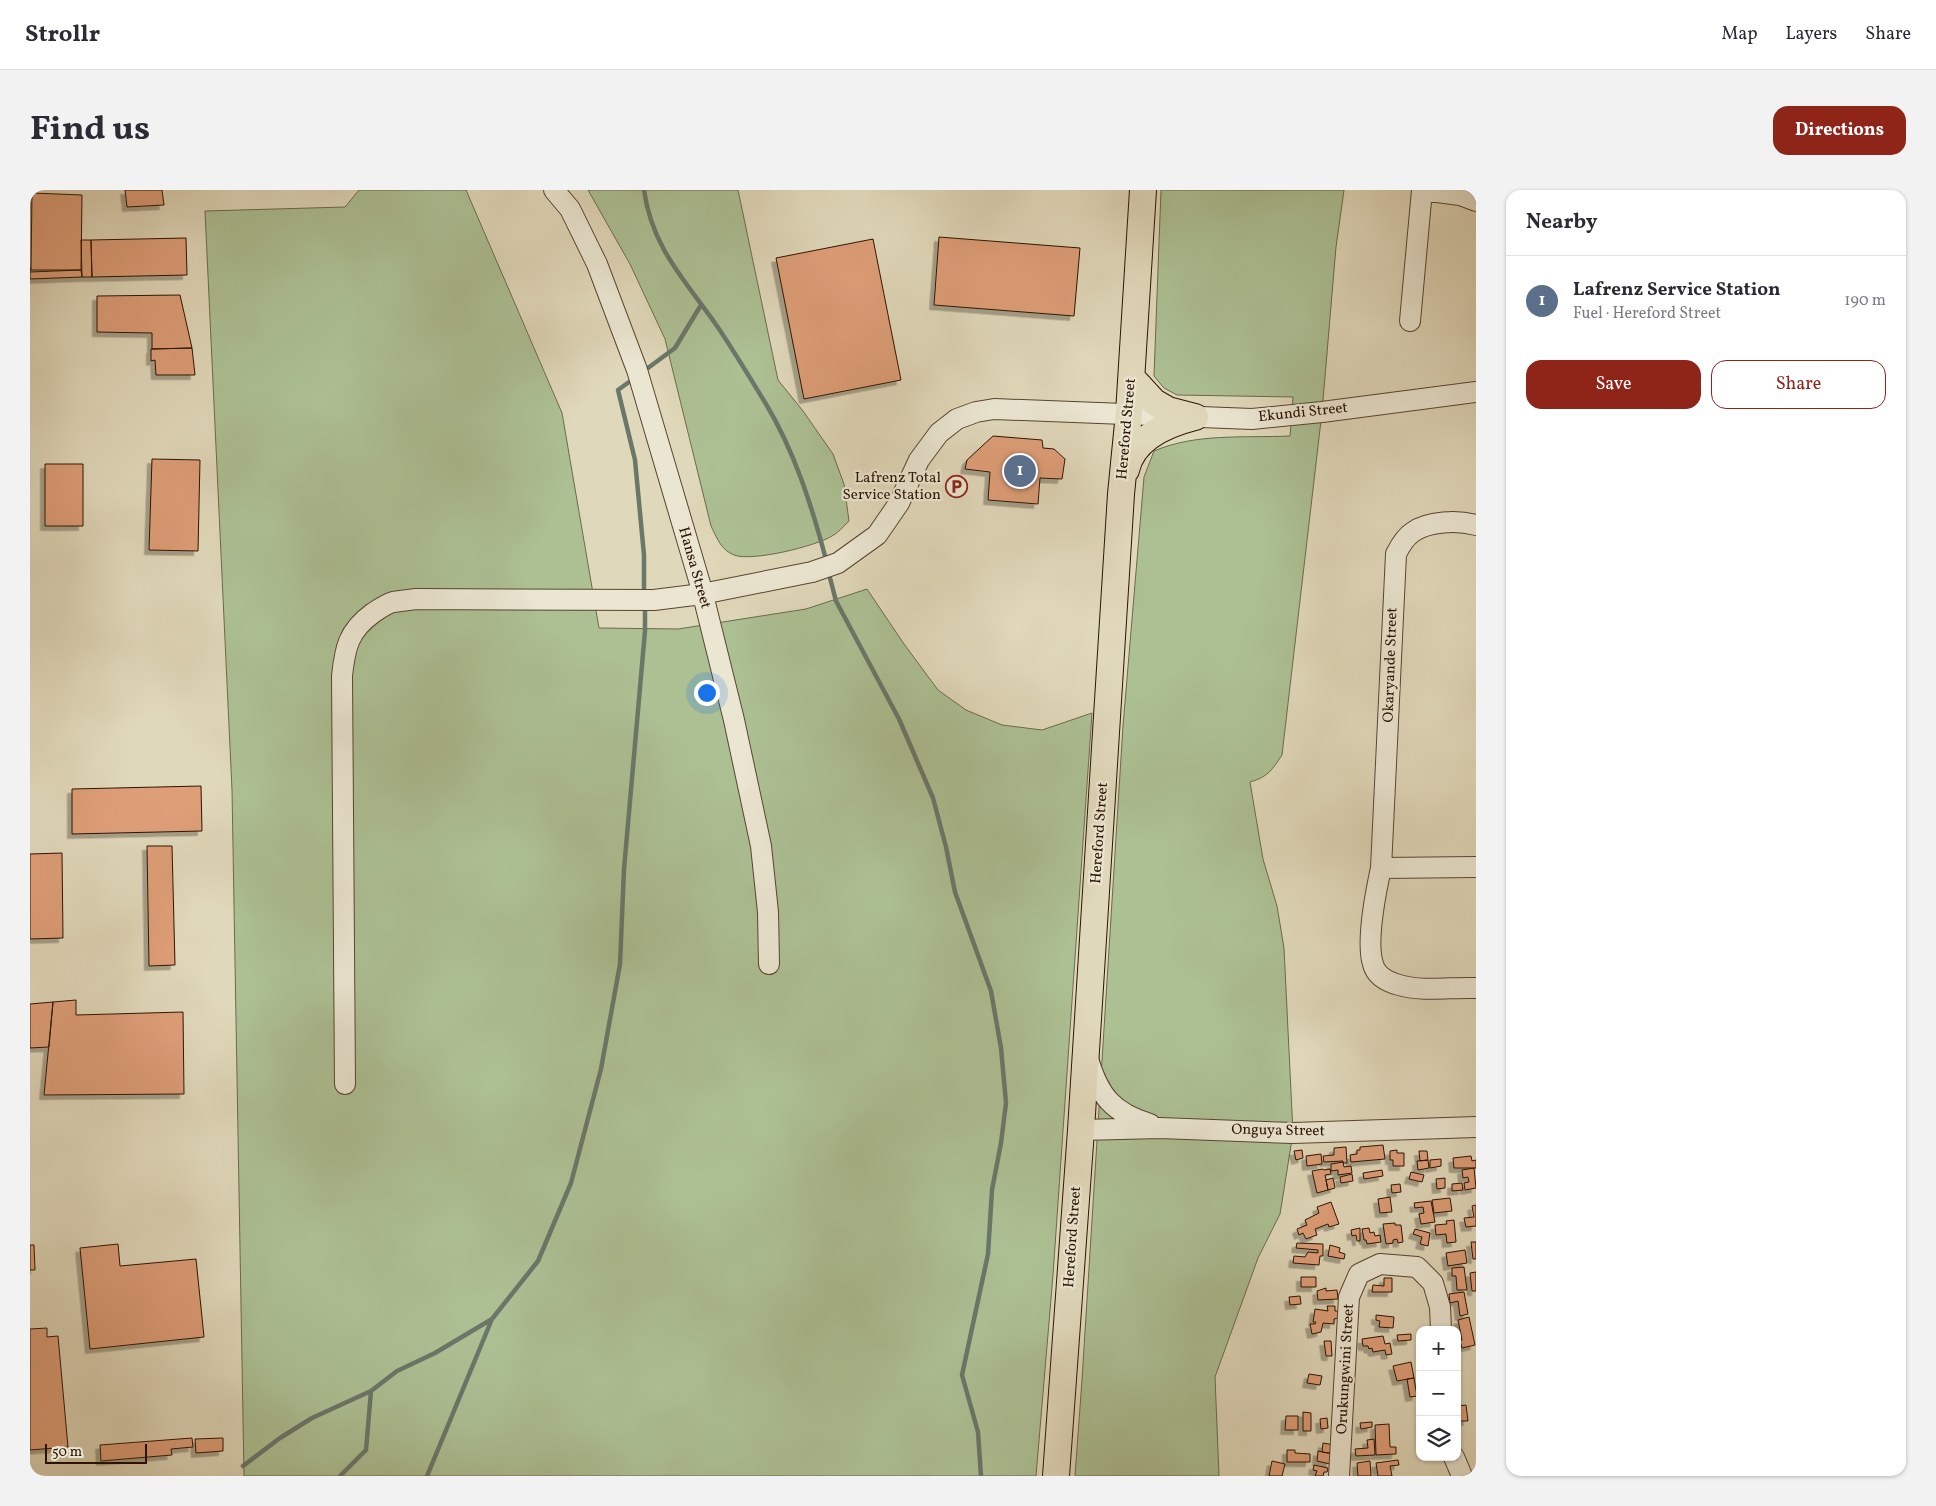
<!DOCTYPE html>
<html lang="en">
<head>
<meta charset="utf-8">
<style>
  body { margin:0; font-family:Vollkorn,serif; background:#f2f2f3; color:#2b2b33 }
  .controls { position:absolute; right:15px; bottom:15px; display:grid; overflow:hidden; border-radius:10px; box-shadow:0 1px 4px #0004 }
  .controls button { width:45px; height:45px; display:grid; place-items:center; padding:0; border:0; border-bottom:1px solid #e1e1e2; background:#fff; color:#2b2b33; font:25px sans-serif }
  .scale { position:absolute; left:15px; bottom:12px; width:102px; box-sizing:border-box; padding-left:5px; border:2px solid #2c1303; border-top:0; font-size:14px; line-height:18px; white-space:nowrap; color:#2c1303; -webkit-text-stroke:4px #ebe6d2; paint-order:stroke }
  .you { position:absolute; left:676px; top:502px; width:18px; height:18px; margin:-12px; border:4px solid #fff; border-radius:50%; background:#1a73e8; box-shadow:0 0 0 8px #1a73e833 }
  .badge { display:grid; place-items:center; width:32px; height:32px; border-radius:50%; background:#8f2418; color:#fff; font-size:16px; font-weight:700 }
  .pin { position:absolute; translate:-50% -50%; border:2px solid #fff; box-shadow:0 1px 5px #0006 }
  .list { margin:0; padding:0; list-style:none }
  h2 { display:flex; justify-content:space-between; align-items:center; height:65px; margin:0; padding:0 20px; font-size:21px }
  h2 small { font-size:16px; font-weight:400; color:#7c7c81 }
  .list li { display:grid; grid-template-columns:32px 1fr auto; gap:15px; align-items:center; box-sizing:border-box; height:90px; padding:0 20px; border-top:1px solid #e1e1e2 }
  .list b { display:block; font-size:19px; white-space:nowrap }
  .list p { margin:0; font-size:16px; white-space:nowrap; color:#7c7c81 }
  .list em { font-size:16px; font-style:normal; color:#7c7c81 }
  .actions { display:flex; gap:10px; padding:15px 20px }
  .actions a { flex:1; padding:11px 0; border:1px solid #8f2418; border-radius:15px; text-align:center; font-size:18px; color:#8f2418 }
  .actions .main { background:#8f2418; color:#fff }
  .icon { flex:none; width:28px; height:28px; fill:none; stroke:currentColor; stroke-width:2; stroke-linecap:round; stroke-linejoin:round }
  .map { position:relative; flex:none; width:1446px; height:1286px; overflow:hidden; border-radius:15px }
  header { display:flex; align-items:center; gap:30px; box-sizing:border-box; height:70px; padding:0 25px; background:#fff; border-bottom:1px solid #e1e1e2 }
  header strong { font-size:24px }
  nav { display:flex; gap:28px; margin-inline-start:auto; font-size:18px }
  .intro { display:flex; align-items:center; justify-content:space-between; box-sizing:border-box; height:120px; padding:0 30px }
  h1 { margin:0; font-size:35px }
  .button { padding:12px 22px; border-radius:15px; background:#8f2418; color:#fff; font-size:18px; font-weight:700 }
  main { display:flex; gap:30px; padding:0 30px }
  aside { flex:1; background:#fff; border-radius:15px; box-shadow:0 1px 4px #0004 }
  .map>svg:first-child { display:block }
  .green { fill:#acc094; stroke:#6c6a4c }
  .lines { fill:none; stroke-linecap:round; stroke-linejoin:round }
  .stream { stroke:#6a7769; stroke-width:4.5 }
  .building { fill:#de9e78; stroke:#2c1303; filter:url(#shadow) }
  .minor-casing { stroke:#594431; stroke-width:22 }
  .major-casing { stroke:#2c1303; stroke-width:28 }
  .minor { stroke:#ebe6d2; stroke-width:20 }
  .major { stroke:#e0d8ba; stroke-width:26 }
  .labels { text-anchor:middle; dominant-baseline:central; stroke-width:4.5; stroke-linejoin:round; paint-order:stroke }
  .street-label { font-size:15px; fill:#2c1303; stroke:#ebe6d2 }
  .poi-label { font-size:15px; fill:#2c1303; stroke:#ebe6d2; text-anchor:end }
</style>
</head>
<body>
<header>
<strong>Strollr</strong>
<nav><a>Map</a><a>Layers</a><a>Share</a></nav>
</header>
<div class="intro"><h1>Find us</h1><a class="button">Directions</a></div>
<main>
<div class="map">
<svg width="1446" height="1286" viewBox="0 0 1446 1286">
  <defs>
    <filter id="shadow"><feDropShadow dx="-4.5" dy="4.5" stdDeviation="0" flood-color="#0004"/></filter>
  </defs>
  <rect width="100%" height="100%" fill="#e0d8ba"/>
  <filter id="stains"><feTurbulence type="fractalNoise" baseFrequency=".004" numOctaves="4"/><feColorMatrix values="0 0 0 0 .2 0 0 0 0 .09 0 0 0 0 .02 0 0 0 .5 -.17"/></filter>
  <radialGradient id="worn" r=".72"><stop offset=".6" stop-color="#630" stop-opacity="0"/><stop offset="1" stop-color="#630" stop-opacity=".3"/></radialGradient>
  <path class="green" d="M329,0H436L532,223L569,438L648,439L776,419L837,399L874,454L908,500L936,520L972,535L1012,540L1062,523L1023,1085L1006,1286H214L202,600L175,21L315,17Z
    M558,0H708L748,190L773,221L803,264L814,294L819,331C814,336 808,343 802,346C786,356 722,372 704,365C691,360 687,348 681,336L635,149L600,74Z
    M1131,0H1314L1306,57L1292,222L1252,565C1242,580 1238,587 1220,592L1233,669L1247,716L1254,758L1263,943L1250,1024L1228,1068L1185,1187L1189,1286H1045L1052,1190L1093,536L1114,287L1124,261C1166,243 1214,248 1260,246L1263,207L1147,205L1134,198L1124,186Z"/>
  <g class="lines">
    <path class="stream" d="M614,0C622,58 655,90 687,136C704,161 720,188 736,214C764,261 781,313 795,366
      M618,178L645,158L671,115
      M599,192L588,200L605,270L614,365V398
      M800,388L806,411L869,529L903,608L916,657L925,702L961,801L971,858L976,913L971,953L962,1000L958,1064L932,1185L948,1242L951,1286
      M213,1276L250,1248L282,1228L341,1201L367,1181L405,1163L462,1129
      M310,1286L336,1260L341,1201
      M397,1286L462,1129L508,1071L541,993L571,879L590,774L594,679L615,441V421"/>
  </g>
  <path class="building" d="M95,0H132L134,15L97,17Z
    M2,3L52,5L51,80H1Z
    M909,47L1050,58L1044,126L904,115Z
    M156,48L157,85L62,87L61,50Z
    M843,49L871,190L774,209L746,68Z
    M51,50H61L62,87H52Z
    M0,77V82L51,80L52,87L0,89Z
    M150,105L162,158L122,159V143L67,142V106Z
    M162,158L165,185H126L125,170L121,171V159Z
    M963,246L1012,250L1013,258L1024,259L1035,269L1032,289L1010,288L1008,314L958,310L960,282L935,279L937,270Z
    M122,269L170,270L168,361L119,360Z
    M15,274H53V336H15Z
    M171,596L172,641L42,644V599Z
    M117,656H142L145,775L119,776Z
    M32,663L33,748L0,749V664Z
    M46,810V825L153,822L154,904L14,905L23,812Z
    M23,812L19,857L0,858V814Z
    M1353,955L1355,969L1321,972L1320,965L1327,964V960H1330V957Z
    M1316,957L1317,973H1313V971L1294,972L1293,966L1304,965V958Z
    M1272,960L1273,968L1266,970L1264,961Z
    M1367,960V963H1374V976H1363V970H1360V961Z
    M1389,961H1397L1398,970L1390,971Z
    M1291,964L1292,974L1277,976L1276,966Z
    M1441,966L1442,971L1446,970V978H1424L1423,968Z
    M1411,969V976L1400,978V970Z
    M1398,970L1399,978L1388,980L1387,971Z
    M1313,972L1314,977L1321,976L1322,983L1308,985V980L1301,981V974Z
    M1444,978L1446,998L1435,1000L1434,993L1439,992L1438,987L1433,988L1432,980Z
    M1293,979L1294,980L1300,979L1301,984L1295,985L1298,1000L1287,1003L1282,981Z
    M1352,980L1353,986L1334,989L1333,983Z
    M1381,982L1394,985L1392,992L1379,989Z
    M1322,984L1323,991L1311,993L1310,987Z
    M1303,988L1305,998L1298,1000L1296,990Z
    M1415,988V998L1407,999L1406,989Z
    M1432,993L1433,1000L1422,1001V994Z
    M1370,994L1371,1002L1362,1003L1361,995Z
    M1360,1007L1362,1022L1350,1023L1348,1009Z
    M1420,1008L1422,1021L1404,1023L1402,1010Z
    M1401,1011L1405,1032L1391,1034L1389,1024L1394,1023L1393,1017L1385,1018L1384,1013Z
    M1301,1012L1309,1034L1299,1037L1298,1034L1285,1039L1287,1045L1276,1049L1273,1043L1269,1045L1267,1039L1277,1035L1275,1030L1289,1023L1287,1017Z
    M1446,1015V1036L1436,1037L1434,1028L1444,1027L1442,1016Z
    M1424,1030L1426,1052L1417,1053L1416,1044L1406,1045L1405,1035L1417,1034L1416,1031Z
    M1365,1033V1035H1371L1373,1052L1368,1053L1367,1049L1363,1050V1053L1356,1054L1353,1034Z
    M1330,1038V1051H1327L1326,1045L1322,1046L1321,1040Z
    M1339,1038L1340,1043L1344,1042L1345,1046L1350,1045L1351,1052L1337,1054L1336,1050H1334L1332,1039Z
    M1385,1039L1400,1043L1398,1056L1390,1054L1392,1047L1383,1044Z
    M1441,1052H1446V1069H1443Z
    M1267,1053L1293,1054V1066H1290L1289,1075L1263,1073L1264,1066L1275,1067L1278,1062L1288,1063V1060L1266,1058Z
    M88,1054L90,1076L166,1069L174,1147L60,1159L50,1058Z
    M0,1055H4L5,1080H0Z
    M1300,1055L1310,1058L1309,1062L1315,1064L1314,1069L1298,1066Z
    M1435,1060L1437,1073L1418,1076L1416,1063Z
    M1434,1077L1437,1100H1427L1426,1086H1422V1078Z
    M1446,1082V1101H1442L1440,1083Z
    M1271,1087H1286V1097H1271Z
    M1354,1088H1362V1102H1342L1343,1095L1354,1096Z
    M1296,1098V1101L1307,1100L1308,1109L1288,1110L1287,1101Z
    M1434,1102L1438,1124L1430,1126L1428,1111L1420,1113L1419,1104Z
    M1270,1106L1271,1114L1260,1115L1259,1107Z
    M1297,1116H1305V1121H1309V1128L1304,1129V1134L1293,1133L1291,1142L1282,1144L1280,1134H1285L1286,1132H1283L1285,1119L1298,1121Z
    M1346,1125L1364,1127L1363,1138L1349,1137L1350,1131L1346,1130Z
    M1439,1127L1445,1155L1432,1158L1430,1151L1432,1150L1428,1130Z
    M17,1138V1147L28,1146L38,1257L0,1260V1139Z
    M1381,1144V1150L1368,1151L1367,1145Z
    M1353,1146L1355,1154L1360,1153L1362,1164L1356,1165L1355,1160L1343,1162L1342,1158L1339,1159L1338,1156H1333L1332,1149Z
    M1294,1151H1301L1302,1166H1296Z
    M1381,1172L1384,1188L1367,1191L1363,1176Z
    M1279,1184L1292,1186L1290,1195L1277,1193Z
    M1384,1188L1387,1206L1380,1207L1377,1189Z
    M1436,1215L1438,1231H1430V1228H1427V1216Z
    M1273,1222L1281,1223V1241H1273Z
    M1256,1226H1268V1240H1255Z
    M1297,1228L1298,1238L1291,1239L1290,1229Z
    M1342,1232V1237L1331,1239L1330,1233Z
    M1359,1234L1360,1257H1366V1264L1346,1265L1345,1235Z
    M162,1248L163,1257L141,1259L142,1265L71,1271L70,1255Z
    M193,1248V1261L166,1263L165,1249Z
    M1344,1249L1345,1265L1326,1266L1325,1259L1338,1258L1337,1250Z
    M1293,1253L1305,1255L1300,1263L1292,1262Z
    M1257,1260H1265V1263L1280,1264V1272H1257Z
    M1288,1261L1302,1264L1300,1274L1287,1271Z
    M1368,1270L1369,1275L1360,1276L1362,1286H1348L1346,1273Z
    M1242,1271L1255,1274L1252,1286H1239Z
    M1340,1271L1341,1286H1328L1327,1273Z
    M1284,1275L1298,1278L1297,1282H1294L1293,1286H1285L1287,1281L1283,1280Z"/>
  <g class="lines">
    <defs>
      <path id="minor" d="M524,0L540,19L567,74L607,180L671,397L704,530L731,656L738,722L739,774
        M1380,131L1392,0L1430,5L1446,11
        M1446,335C1428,330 1398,331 1383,342C1375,347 1370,356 1366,364L1351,678C1346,701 1336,752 1343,774C1346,786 1358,792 1369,795C1393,802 1421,797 1446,798
        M1351,678L1446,677
        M1058,869C1069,906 1083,923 1120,934
        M315,894L312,486C315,458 318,441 343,423C349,419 356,414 363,412C370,411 378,410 386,409L624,410L672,404L782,382L808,373L847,345L869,313L889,270L909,243L927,229L946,222L964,219L1222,229L1292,222L1446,202
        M1051,940L1130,938L1263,943L1446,937
        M1424,1267L1432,1286
        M1309,1286L1319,1107L1329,1084L1350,1074L1387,1077L1403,1093L1410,1117L1411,1140"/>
      <path id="major" d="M1102,188L1124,212L1138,220L1165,227
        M1096,280C1103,248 1137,234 1165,227
        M1026,1286L1051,940L1091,304L1099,223L1113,0"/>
    </defs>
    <use href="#minor" class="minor-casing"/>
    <use href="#major" class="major-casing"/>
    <use href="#minor" class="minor"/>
    <use href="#major" class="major"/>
  </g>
  <defs>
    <symbol id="parking-ring" viewBox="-11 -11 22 22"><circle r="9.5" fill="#ebe6d2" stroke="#8f2418" stroke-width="1.5"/><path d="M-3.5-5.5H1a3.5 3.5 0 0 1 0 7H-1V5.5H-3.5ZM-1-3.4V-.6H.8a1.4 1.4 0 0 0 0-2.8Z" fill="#8f2418"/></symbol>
  </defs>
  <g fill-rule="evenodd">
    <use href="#parking-ring" x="914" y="284" width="25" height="25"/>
  </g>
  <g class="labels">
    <g class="street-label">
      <text transform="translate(1273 223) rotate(-6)">Ekundi Street</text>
      <text transform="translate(1097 239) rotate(-85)">Hereford Street</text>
      <text transform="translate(664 378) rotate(74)">Hansa Street</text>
      <text transform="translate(1361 475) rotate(-88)">Okaryande Street</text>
      <text transform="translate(1070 643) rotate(-86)">Hereford Street</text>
      <text transform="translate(1248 941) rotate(1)">Onguya Street</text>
      <text transform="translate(1043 1047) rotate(-86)">Hereford Street</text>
      <text transform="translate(1316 1179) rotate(-87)">Orukungwini Street</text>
    </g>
    <g class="poi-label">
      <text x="911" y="288">Lafrenz Total<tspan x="911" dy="17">Service Station</tspan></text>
    </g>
  </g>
  <rect width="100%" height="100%" filter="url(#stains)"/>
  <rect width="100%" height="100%" fill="url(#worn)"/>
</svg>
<div class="controls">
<button>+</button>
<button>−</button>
<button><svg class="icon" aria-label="layers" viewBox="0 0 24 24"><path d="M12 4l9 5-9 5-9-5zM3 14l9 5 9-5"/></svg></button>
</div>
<div class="scale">50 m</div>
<div class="you"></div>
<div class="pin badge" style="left:990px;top:281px;background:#5c6f8a">1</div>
</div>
<aside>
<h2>Nearby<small></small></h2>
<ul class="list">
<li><span class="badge" style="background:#5c6f8a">1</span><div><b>Lafrenz Service Station</b><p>Fuel · Hereford Street</p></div><em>190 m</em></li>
</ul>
<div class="actions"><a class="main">Save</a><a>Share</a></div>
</aside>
</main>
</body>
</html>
